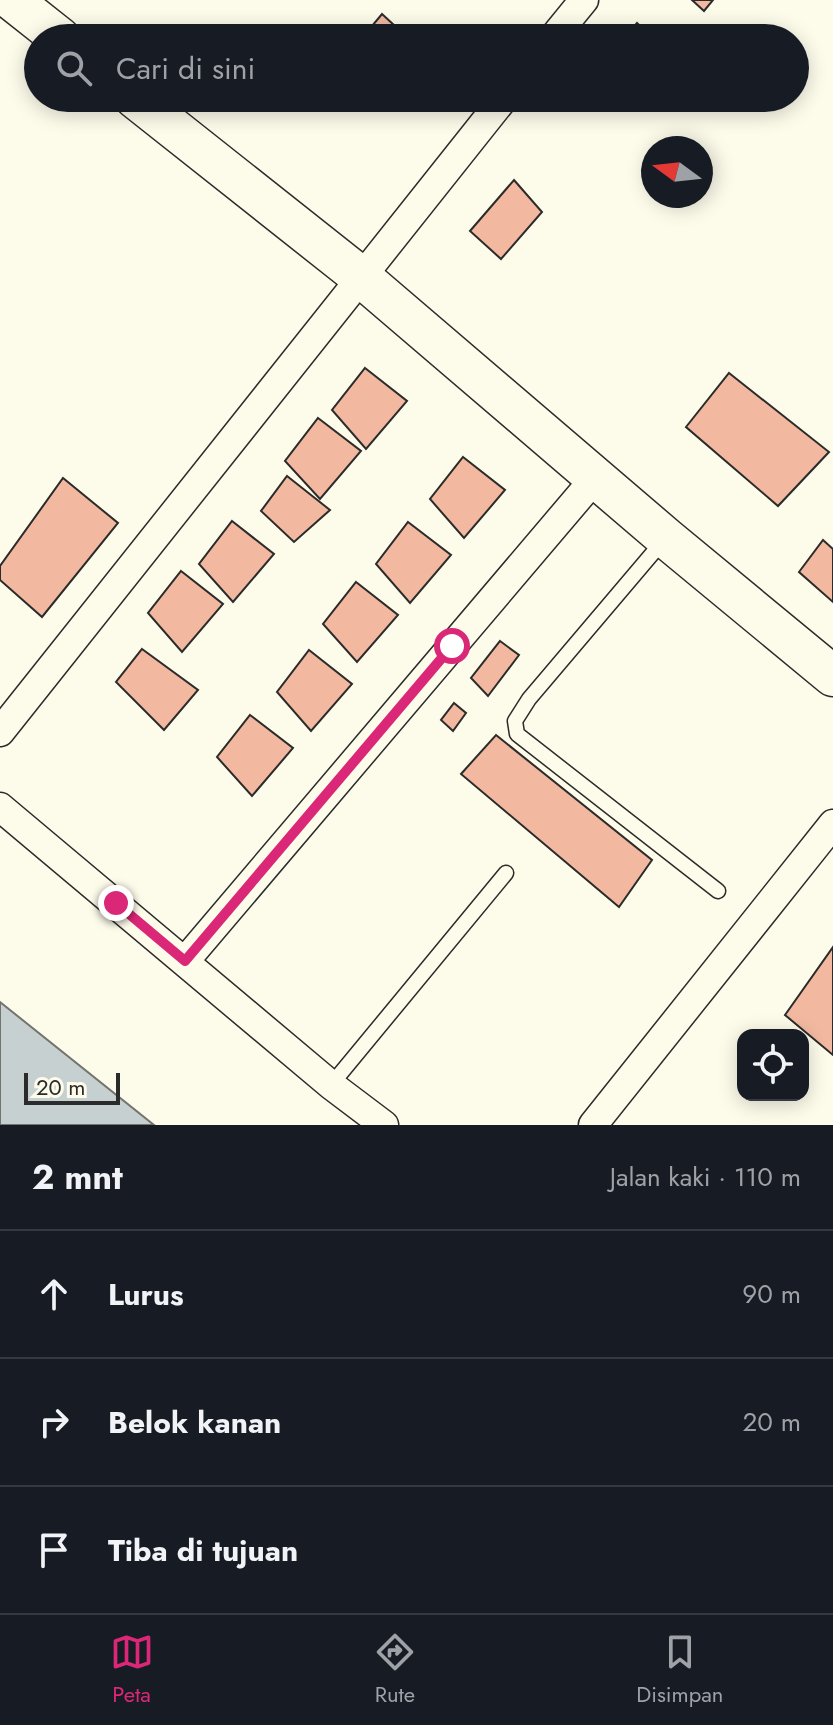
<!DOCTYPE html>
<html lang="id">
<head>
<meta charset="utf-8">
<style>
  body { margin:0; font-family:Jost,sans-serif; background:#20242c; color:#f1f3f6 }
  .controls { position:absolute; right:24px; bottom:24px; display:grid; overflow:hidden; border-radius:16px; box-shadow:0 4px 20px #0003 }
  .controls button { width:72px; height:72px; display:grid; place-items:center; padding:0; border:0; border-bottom:2px solid #363941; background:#171b24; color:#f1f3f6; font:40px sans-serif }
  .compass { position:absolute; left:641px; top:136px; width:72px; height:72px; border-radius:50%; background:#171b24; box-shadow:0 4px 20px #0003; rotate:285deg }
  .scale { position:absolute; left:24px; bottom:20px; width:96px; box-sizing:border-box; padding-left:8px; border:4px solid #2b2b2b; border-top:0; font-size:22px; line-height:28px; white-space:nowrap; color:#2b2b2b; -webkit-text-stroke:6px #fdfbea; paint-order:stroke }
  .stop { position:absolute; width:24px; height:24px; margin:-18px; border:6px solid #db2777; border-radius:50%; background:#fff }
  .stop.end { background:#db2777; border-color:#fff; box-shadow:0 2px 8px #0008 }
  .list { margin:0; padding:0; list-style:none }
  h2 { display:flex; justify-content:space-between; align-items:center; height:104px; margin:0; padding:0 32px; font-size:34px }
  h2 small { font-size:26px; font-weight:400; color:#9ea1a6 }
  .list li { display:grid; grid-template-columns:52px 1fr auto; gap:24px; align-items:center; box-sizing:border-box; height:128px; padding:0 32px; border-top:2px solid #363941 }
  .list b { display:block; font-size:30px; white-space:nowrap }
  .list em { font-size:26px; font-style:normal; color:#9ea1a6 }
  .icon { flex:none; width:44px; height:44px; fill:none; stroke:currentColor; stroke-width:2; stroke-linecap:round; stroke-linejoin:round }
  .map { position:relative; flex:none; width:833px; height:1125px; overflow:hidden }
  .search { position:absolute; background:#171b24; box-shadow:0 4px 20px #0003; left:24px; right:24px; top:24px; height:88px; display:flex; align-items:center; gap:20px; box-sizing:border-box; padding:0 28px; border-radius:44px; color:#9ea1a6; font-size:30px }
  .sheet { height:488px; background:#171b24 }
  nav { display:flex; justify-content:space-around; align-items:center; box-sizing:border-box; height:112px; border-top:2px solid #363941; background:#171b24; font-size:22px; color:#9ea1a6 }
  nav a { display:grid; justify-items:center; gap:4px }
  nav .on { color:#db2777 }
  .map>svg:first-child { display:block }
  .water { fill:#c7d0d0; stroke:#74746e; stroke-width:2 }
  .building { fill:#f2b8a0; stroke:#2b2b2b; stroke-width:2 }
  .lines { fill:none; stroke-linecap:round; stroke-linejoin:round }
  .lane-casing { stroke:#2b2b2b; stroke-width:17 }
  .street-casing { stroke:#2b2b2b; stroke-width:31 }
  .secondary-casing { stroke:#2b2b2b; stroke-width:43 }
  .lane { stroke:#fdfbea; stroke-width:14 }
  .street { stroke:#fdfbea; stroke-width:28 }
  .secondary { stroke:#fdfbea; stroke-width:40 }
  .route { stroke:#db2777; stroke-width:10 }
</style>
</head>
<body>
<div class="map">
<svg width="833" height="1125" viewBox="0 0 833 1125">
  <rect width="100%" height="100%" fill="#fdfbea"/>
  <path class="water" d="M0,1002L154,1125H0Z"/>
  <path class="building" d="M692,0H713L704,11Z
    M382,14L408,38H362Z
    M637,23L653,38H624Z
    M380,98H402L393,109Z
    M514,180L542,212L501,259L470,231Z
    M365,368L407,401L366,449L332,410Z
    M729,373L829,452L778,506L686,427Z
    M318,418L361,451L320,499L285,461Z
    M463,457L505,490L464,538L430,499Z
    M287,476L330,510L294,542L261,511Z
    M63,478L118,523L42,617L0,580V566Z
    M232,521L274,554L233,602L199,564Z
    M408,522L451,555L410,603L376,564Z
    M823,540L833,549V602L799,572Z
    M181,571L223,604L182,652L148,613Z
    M356,582L398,615L357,662L323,624Z
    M500,641L519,655L488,696L471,678Z
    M142,649L198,690L164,730L116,682Z
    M309,650L352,684L311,731L277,692Z
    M454,703L466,713L453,731L441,720Z
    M250,715L293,748L252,796L217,757Z
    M496,735L652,860L619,907L461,774Z
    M833,947V1055L785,1015Z"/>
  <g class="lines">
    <defs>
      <path id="lane" d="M663,541L529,699L515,721L517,734L718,891
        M331,1085L506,873"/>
      <path id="street" d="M553,38L584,0
        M0,732L504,98
        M0,807L331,1085L384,1125
        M185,961L596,477
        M593,1125L833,824"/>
      <path id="secondary" d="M12,0L60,38
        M135,98L361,277L666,538L833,676"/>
    </defs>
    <use href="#lane" class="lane-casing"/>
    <use href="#street" class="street-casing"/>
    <use href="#secondary" class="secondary-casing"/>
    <use href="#lane" class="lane"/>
    <use href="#street" class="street"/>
    <use href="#secondary" class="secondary"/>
  </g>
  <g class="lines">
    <path class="route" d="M116,903L185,961L452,646"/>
  </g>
</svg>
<div class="controls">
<button><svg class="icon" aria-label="locate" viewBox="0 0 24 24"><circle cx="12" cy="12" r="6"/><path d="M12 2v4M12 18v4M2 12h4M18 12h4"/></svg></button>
</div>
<svg class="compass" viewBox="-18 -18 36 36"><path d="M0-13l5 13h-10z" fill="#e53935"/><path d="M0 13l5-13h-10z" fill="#9ea1a6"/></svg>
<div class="scale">20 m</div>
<div class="stop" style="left:452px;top:646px"></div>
<div class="stop end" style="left:116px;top:903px"></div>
<div class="search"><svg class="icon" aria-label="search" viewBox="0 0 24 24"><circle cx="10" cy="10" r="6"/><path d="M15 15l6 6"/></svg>Cari di sini</div>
</div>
<section class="sheet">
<h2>2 mnt<small>Jalan kaki · 110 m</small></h2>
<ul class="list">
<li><svg class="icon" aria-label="ahead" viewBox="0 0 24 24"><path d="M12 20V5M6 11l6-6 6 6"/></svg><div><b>Lurus</b></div><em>90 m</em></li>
<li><svg class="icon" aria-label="right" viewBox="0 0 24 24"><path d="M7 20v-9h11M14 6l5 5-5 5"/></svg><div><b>Belok kanan</b></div><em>20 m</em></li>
<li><svg class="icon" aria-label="arrive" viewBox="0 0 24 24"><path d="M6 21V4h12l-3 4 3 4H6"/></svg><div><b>Tiba di tujuan</b></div></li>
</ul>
</section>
<nav>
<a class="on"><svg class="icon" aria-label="map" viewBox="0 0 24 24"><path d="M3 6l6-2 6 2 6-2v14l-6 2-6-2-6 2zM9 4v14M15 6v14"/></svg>Peta</a>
<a><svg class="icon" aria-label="directions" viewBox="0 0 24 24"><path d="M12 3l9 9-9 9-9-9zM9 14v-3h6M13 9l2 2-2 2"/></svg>Rute</a>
<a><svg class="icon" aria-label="saved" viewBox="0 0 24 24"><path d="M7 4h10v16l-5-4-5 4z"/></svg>Disimpan</a>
</nav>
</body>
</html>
